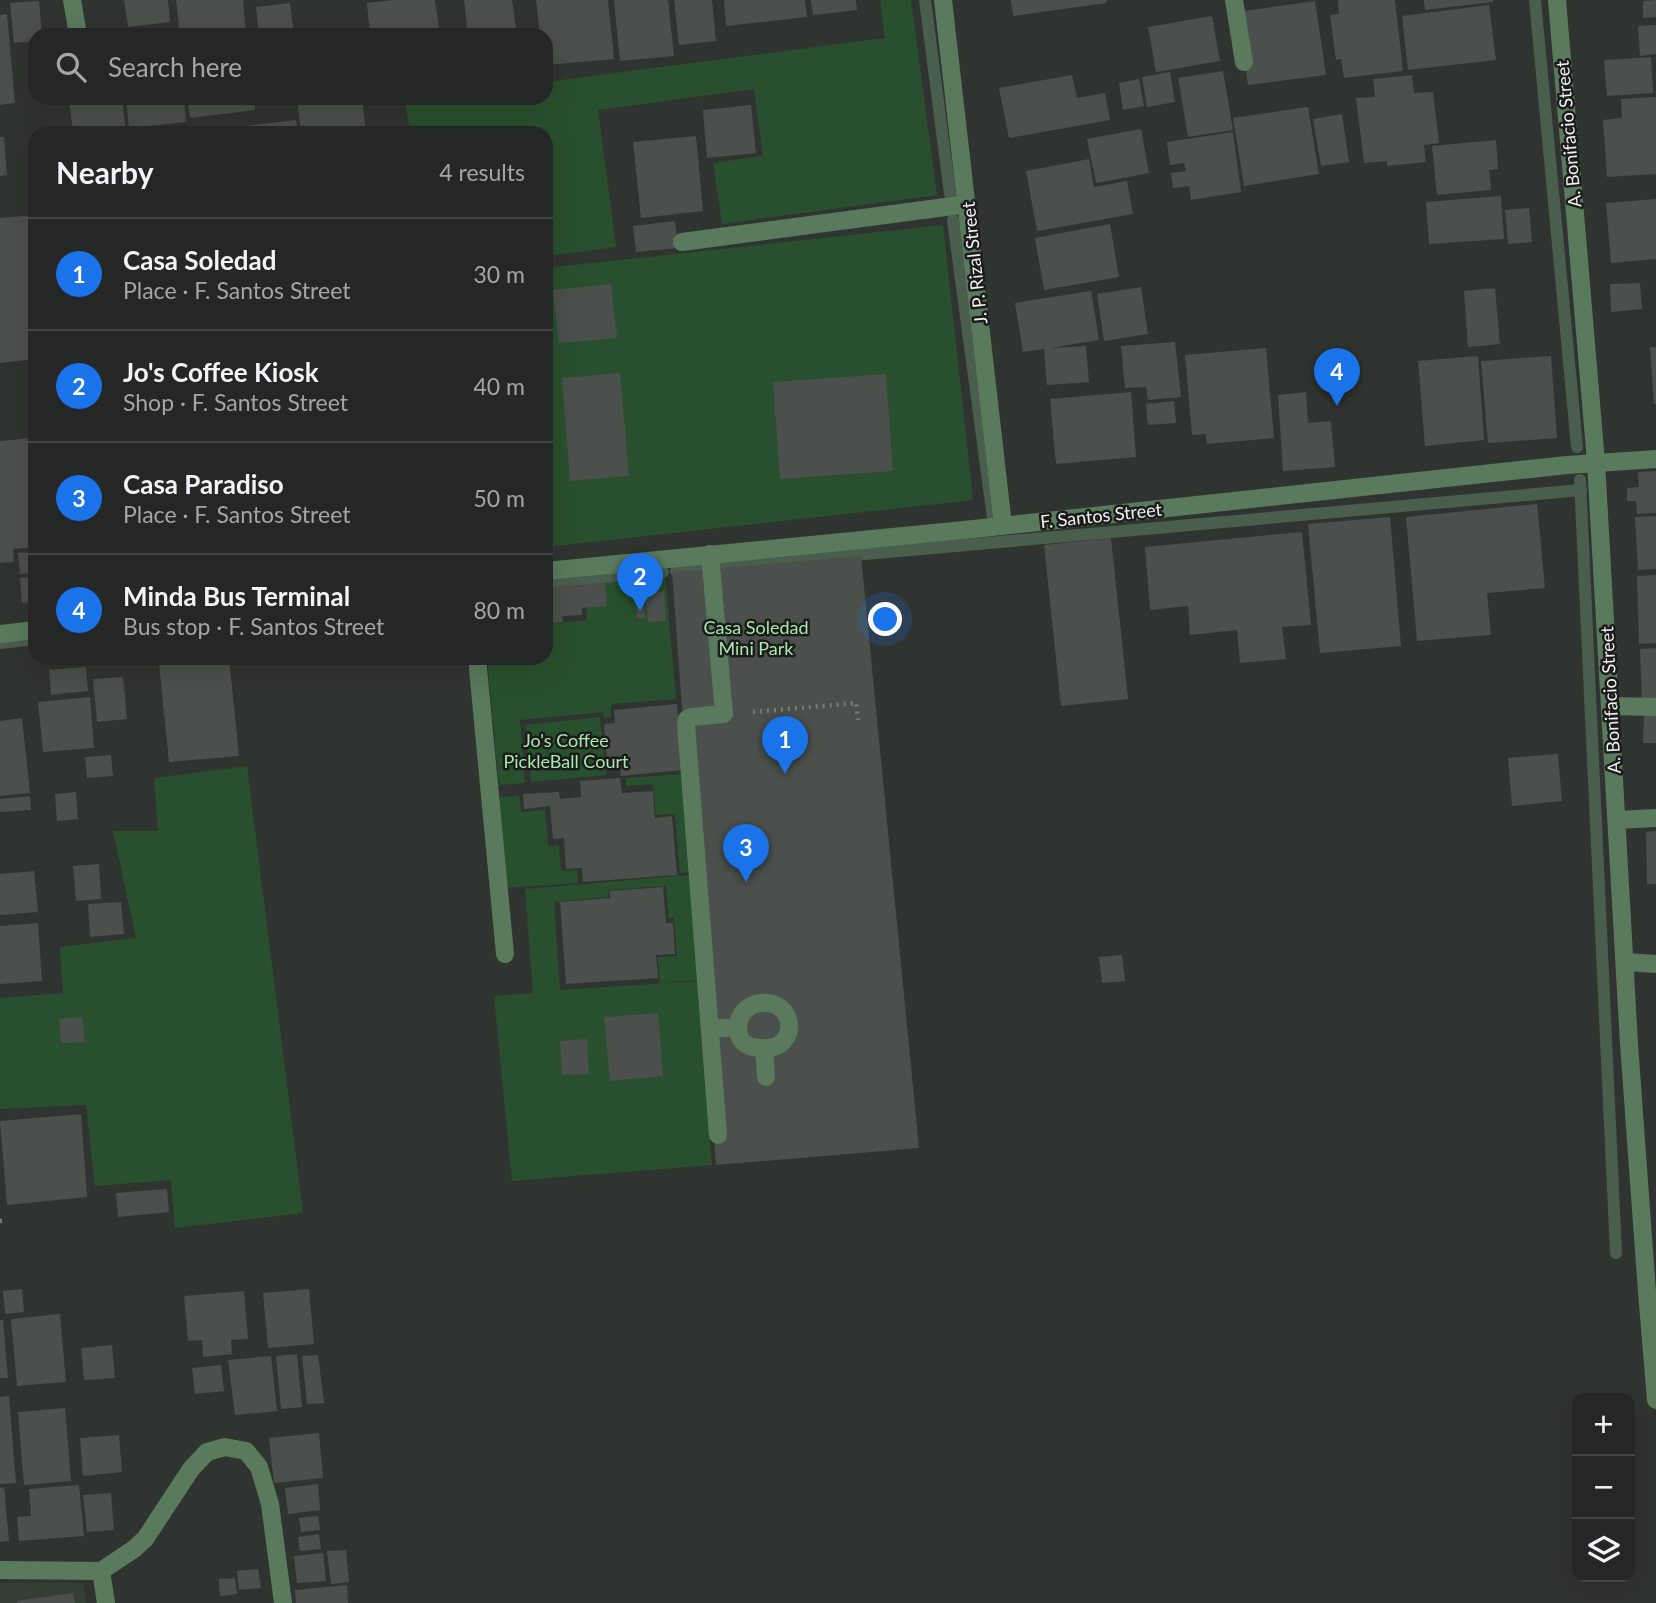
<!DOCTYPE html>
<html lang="en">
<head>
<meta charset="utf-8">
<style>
  body { margin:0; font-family:Lato,sans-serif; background:#2c2f2d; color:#f1f3f6 }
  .controls { position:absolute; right:21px; bottom:21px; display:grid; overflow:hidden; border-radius:14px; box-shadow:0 7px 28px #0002 }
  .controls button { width:63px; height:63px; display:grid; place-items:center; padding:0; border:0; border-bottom:2px solid #414442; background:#242725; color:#f1f3f6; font:35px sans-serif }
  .you { position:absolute; left:886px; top:620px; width:24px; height:24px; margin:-18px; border:5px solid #fff; border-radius:50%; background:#1a73e8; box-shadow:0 0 0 10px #1a73e833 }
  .badge { display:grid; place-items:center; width:46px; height:46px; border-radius:50%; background:#1a73e8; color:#fff; font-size:23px; font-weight:700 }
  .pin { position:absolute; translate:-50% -58px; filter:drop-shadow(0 2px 4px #0008) }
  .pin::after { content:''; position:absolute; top:37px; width:24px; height:21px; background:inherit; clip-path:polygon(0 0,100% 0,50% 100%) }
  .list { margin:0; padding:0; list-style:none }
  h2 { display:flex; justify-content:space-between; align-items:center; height:91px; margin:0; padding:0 28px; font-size:30px }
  h2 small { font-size:23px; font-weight:400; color:#a3a5a7 }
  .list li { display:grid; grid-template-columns:46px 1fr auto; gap:21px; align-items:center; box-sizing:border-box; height:112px; padding:0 28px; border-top:2px solid #414442 }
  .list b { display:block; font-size:26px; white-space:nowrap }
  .list p { margin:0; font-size:23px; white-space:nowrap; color:#a3a5a7 }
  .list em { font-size:23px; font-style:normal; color:#a3a5a7 }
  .icon { flex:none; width:38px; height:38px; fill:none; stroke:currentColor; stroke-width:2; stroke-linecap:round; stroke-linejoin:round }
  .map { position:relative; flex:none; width:1656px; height:1603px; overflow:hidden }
  .search { position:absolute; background:#242725; box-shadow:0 7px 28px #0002; left:28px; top:28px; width:525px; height:77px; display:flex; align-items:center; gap:18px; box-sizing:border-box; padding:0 24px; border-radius:21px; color:#a3a5a7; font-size:26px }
  .panel { position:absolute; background:#242725; box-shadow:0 7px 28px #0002; left:28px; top:126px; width:525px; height:539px; border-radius:21px }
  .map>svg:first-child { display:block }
  .built { fill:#353e35 }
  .green { fill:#29502e }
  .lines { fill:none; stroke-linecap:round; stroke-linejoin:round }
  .stream { stroke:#495e4c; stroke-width:12 }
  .building { fill:#4b504c }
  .path { stroke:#787b78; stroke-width:4.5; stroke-dasharray:2 5; stroke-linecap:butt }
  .service { stroke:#597a5c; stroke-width:18 }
  .minor { stroke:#597a5c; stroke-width:18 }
  .labels { text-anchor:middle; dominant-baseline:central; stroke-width:5; stroke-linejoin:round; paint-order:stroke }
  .street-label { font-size:18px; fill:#f0f2f0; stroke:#1a1b1a }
  .park-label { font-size:18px; fill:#a8e8ad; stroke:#1a1b1a }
</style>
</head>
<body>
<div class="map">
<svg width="1656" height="1603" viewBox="0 0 1656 1603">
  <rect width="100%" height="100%" fill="#303431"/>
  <path class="built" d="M0,1583H83L86,1603H0Z"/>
  <path class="green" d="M880,0H911L937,195L722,224L713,163L763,156L754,89L598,110L616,247L546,256V133H410L405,101L427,98H546V82L885,38Z
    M943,225L973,500L546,547V268Z
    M665,575L676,699L611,704V717L604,718L603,712L520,720L525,783L499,785L487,658H546V624L587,620L584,581Z
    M600,717L606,775L531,782L525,725Z
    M247,766L303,1213L175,1228L171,1180L95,1186L86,1105L0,1109V998L63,993L60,947L136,938L113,831H158L154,778Z
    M683,774L690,872L680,873L675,814L656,815L653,784L626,786V778Z
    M519,796L521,812L545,810L548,846L559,845L561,871L577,870L578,883L504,888L497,797Z
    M690,875L698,980L660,983L658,957L677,956L674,918H669L666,886L609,890L608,897L554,902L560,990L697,981L712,1165L512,1181L494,996L533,993L525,889Z"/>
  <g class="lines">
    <path class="stream" d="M925,0L950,194
      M1535,0L1577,447
      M953,220L993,518
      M1580,480L1616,1253
      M676,571L1581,490
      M546,582L663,572
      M0,643L35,639"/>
  </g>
  <path class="building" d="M124,0H168L170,22L128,27Z
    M176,0H243L246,35H180Z
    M393,0H435L440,35H370L367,3Z
    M464,0H512L517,35H468Z
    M536,0H608L614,59L546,65V35H540Z
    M614,0H668L674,56L620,61Z
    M674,0H712L716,41L679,45Z
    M724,0H805L807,17L726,26Z
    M811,0H856L857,10L813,15Z
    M1011,0H1107V3L1013,16Z
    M1338,0H1395L1403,71L1344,78L1341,59L1336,60L1330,15L1339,14Z
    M1424,0H1493V2L1425,10Z
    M1656,0V17L1643,18V1Z
    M39,1L42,35H35V41L14,43L10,3Z
    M1315,1L1326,75L1248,85L1237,12Z
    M290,3L294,35H259L256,7Z
    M1489,5L1496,60L1408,70L1402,16Z
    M7,14L15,103L0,105V15Z
    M1212,16L1220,61L1156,72L1148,27Z
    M1656,25V54L1640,56L1638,26Z
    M176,28L177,35H132V33Z
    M1651,57L1653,93L1607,96L1604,60Z
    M1223,71L1233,130L1188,137L1178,78Z
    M1170,72L1175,102L1147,107L1142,77Z
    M1072,75L1077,98L1105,93L1110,120L1009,138L999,88Z
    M1412,75L1414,93L1433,92L1439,143L1424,145L1426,162L1387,166V161L1364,163L1356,98L1375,97L1373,79Z
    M1139,79L1144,106L1123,110L1119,83Z
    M1656,97V174L1607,177L1603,120L1622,118L1621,99Z
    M69,98H122L126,133H73Z
    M126,98H184L186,122L129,128Z
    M187,98H254L255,110L190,118Z
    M297,98H362L366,133H301Z
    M751,105L756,153L707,158L703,110Z
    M1308,107L1319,174L1244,186L1233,118Z
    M1342,114L1349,162L1321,166L1313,119Z
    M296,120L298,133H246L245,126Z
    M1141,129L1149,173L1096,183L1087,139Z
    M1233,132L1241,192L1191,200L1189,186L1173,188L1171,173L1186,171L1184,163L1170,165L1167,142Z
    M696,136L703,211L641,218L633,142Z
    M0,137H4L7,175L0,176Z
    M1496,140L1498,169L1489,170L1491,190L1437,195L1432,146Z
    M1089,159L1094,187L1127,181L1133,214L1037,231L1026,171Z
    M1501,196L1504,239L1429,244L1426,202Z
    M1656,199V259L1611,263L1606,203Z
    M1529,208L1532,242L1508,244L1505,210Z
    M35,215V359L0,363V218Z
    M675,221L678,248L636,252L633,226Z
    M1110,224L1119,277L1044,290L1035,238Z
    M1640,283L1642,309L1611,312L1610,284Z
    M611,284L617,338L559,343L553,290Z
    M1141,287L1148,334L1104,341L1097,294Z
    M1495,288L1500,344L1468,347L1464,291Z
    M1091,291L1099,340L1050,348L1086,346L1089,382L1047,385L1044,349L1023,352L1015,303Z
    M1175,342L1181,397L1148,400L1146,387L1125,388L1121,346Z
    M1650,347H1656V404H1654Z
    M1266,348L1274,438L1207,444L1206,434L1192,435L1185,355Z
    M1478,356L1484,440L1425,446L1418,361Z
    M1551,356L1557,438L1488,443L1481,361Z
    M620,373L629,476L570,481L562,378Z
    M886,374L893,471L780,479L773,382Z
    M1131,392L1136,457L1056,464L1050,399Z
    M1306,392L1308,423L1331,421L1335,467L1283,471L1278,395Z
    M1174,401L1176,423L1148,425L1146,404Z
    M32,438L35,477V547L13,549L14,562L0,563V441Z
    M1656,471V513L1637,514L1636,501H1627V488L1639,487L1638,472Z
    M1537,504L1545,588L1487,593L1491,635L1417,641L1406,517Z
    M1656,516V569L1638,570L1635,517Z
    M1390,517L1401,646L1320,653L1308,524Z
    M1302,532L1311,625L1282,627L1286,659L1240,663L1237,630L1190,635L1188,606L1150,610L1145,547Z
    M1111,538L1128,699L1061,706L1044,545Z
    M35,552V573L20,574L18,553Z
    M861,556L919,1148L716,1165L672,572Z
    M1656,575V643L1639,644L1637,576Z
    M35,577V602L22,603L20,578Z
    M605,583L607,606L582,608V615L562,616L563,622L550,623L549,617L546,618V588Z
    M664,591L666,621L648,622L645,593Z
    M644,603L645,618L637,619L636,604Z
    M1656,648V702H1642L1640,649Z
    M210,658H229L239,756L169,762L159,663Z
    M86,667L88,691L51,695L49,670Z
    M123,677L127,719L97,722L93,679Z
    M90,697L94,748L43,752L38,702Z
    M677,704L682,770L621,776L620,762L607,763L604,724L615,723L614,710Z
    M1644,713H1656V743H1643Z
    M22,718L30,793L0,796V721Z
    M1558,754L1562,801L1512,806L1508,758Z
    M111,755L113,776L87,778L85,757Z
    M620,778L622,793L653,791L655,818L672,816L677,875L583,882L582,868L566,869L564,838L553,839L550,806L524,809L523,794L559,792L560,799L581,797L580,781Z
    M76,792L78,819L57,821L55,794Z
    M30,796L31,810L0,812V799Z
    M1656,831V884H1647L1646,832Z
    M99,864L101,899L76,901L73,866Z
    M34,871L38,912L0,915V874Z
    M663,887L666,923H673L675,954L656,955L658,978L566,984L560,902L610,898V891Z
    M121,902L124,934L90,937L88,904Z
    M38,923L42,981L0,984V926Z
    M1122,955L1125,981L1102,983L1099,957Z
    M658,1013L663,1076L610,1081L604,1017Z
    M82,1017L85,1042L61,1043L59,1019Z
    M587,1039L589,1074L562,1075L560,1041Z
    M81,1114L87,1197L7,1205L0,1121Z
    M167,1189L169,1212L118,1217L116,1193Z
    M22,1289L24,1312L5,1314L3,1291Z
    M309,1289L314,1344L268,1348L263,1293Z
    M244,1291L248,1339L231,1340L232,1354L203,1357L202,1340L188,1341L184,1296Z
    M60,1314L66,1382L17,1386L11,1319Z
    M0,1320H3L8,1378H0Z
    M112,1345L115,1378L84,1380L81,1348Z
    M297,1354L302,1407L281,1409L276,1356Z
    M318,1355L324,1403L307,1404L302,1356Z
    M271,1356L277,1411L235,1415L228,1360Z
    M221,1365L224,1391L195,1394L192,1368Z
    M9,1396L16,1483L0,1484V1397Z
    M65,1408L71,1481L24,1485L18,1412Z
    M319,1433L323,1478L274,1483L269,1438Z
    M119,1435L122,1472L83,1476L80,1438Z
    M318,1484L320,1510L288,1514L285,1488Z
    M79,1485L84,1536L19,1541L17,1517L31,1516L29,1489Z
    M4,1487L9,1541L0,1542V1488Z
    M111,1493L114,1530L87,1532L83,1495Z
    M318,1516L320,1530L301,1532L299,1518Z
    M319,1534L321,1549L300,1551L298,1537Z
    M346,1550L349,1582L331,1584L327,1551Z
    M323,1553L326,1581L297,1583L294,1556Z
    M258,1569L261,1588L239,1590L237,1571Z
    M235,1578L237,1594L220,1596L219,1579Z
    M347,1585L348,1603H296L295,1590Z
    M73,1593L75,1603H17V1601Z"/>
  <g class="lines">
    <path class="path" d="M753,712L856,703L858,720
      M0,1221L6,1220"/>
    <path class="service" d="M72,0L78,35
      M1234,0L1244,62
      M682,242L968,204
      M710,554L724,714L691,717L687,719L686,724L718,1135
      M477,658L505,954
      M1610,706L1656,707
      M1617,820L1656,818
      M1625,962L1656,964
      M710,1029L738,1027C738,1032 739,1038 743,1042C752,1050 771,1050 780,1044C786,1040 790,1032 789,1025C787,994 739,996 738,1027
      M764,1048L766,1077"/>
    <path class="minor" d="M943,0L1003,525
      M1557,0L1596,462L1629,1044L1647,1292L1656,1400
      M546,571L964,530L1567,465L1656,459
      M0,634L35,630
      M0,1570L101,1571L134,1549L145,1539L191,1469L207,1452L225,1447L246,1451L259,1467L270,1504L283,1603
      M101,1571L106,1603"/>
  </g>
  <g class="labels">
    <g class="street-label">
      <text transform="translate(1568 134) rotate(-95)">A. Bonifacio Street</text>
      <text transform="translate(974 263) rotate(-96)">J. P. Rizal Street</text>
      <text transform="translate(1101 515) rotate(-6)">F. Santos Street</text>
      <text transform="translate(1610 700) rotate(-93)">A. Bonifacio Street</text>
    </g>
    <g class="park-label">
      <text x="756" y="627">Casa Soledad<tspan x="756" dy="21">Mini Park</tspan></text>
      <text x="566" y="740">Jo's Coffee<tspan x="566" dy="21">PickleBall Court</tspan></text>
    </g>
  </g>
</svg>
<div class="controls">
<button>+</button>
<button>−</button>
<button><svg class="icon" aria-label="layers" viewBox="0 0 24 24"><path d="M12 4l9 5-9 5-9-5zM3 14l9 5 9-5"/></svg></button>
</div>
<div class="you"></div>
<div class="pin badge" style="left:785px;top:774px">1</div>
<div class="pin badge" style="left:640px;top:611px">2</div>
<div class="pin badge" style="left:746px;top:882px">3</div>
<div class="pin badge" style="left:1337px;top:406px">4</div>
<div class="search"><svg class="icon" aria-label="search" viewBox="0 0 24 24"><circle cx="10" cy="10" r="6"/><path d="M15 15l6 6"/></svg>Search here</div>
<section class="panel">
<h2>Nearby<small>4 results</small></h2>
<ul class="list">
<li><span class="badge">1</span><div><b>Casa Soledad</b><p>Place · F. Santos Street</p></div><em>30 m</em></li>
<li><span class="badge">2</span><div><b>Jo's Coffee Kiosk</b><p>Shop · F. Santos Street</p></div><em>40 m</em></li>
<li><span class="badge">3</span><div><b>Casa Paradiso</b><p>Place · F. Santos Street</p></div><em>50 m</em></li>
<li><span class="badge">4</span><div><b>Minda Bus Terminal</b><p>Bus stop · F. Santos Street</p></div><em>80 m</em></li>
</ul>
</section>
</div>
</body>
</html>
